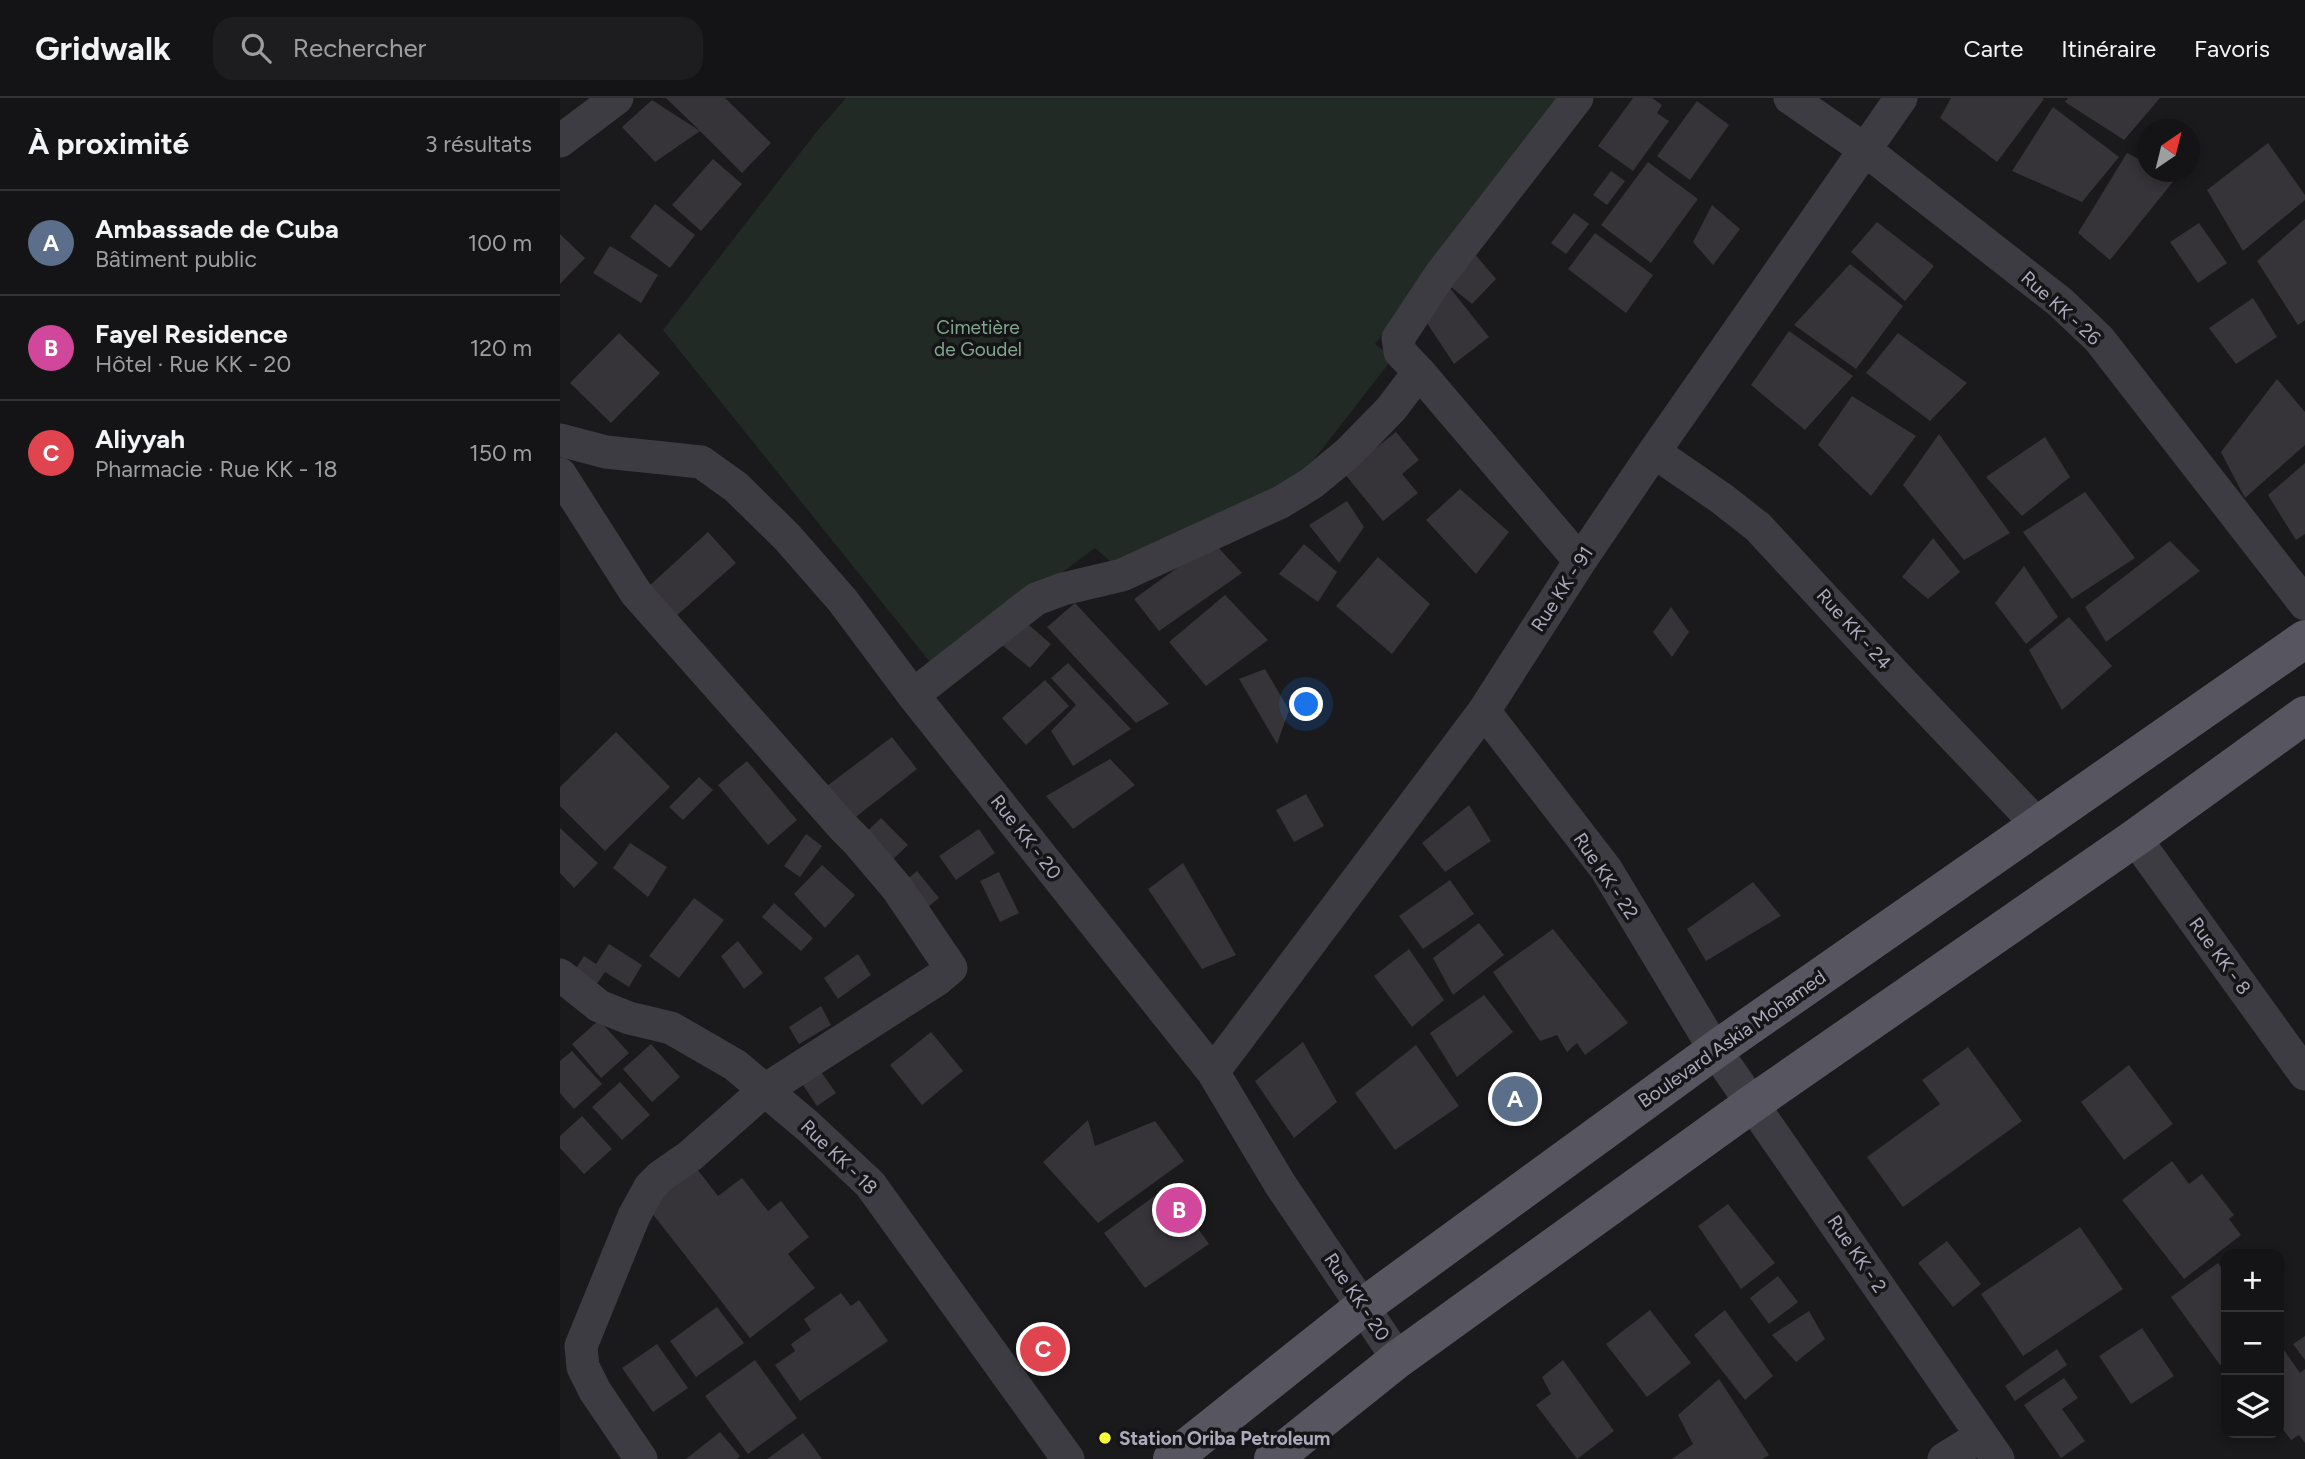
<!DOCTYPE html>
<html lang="fr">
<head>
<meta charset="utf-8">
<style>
  body { margin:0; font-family:Figtree,sans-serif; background:#1d1c1e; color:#f1f3f6 }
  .controls { position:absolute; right:21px; bottom:21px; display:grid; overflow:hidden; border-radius:14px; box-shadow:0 4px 10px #0003 }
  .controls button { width:63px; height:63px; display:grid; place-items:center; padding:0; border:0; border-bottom:2px solid #333234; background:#141315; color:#f1f3f6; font:35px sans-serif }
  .compass { position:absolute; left:1577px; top:21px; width:63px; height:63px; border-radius:50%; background:#141315; box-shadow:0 4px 10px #0003; rotate:35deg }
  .you { position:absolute; left:747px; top:607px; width:24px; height:24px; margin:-18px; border:5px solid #fff; border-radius:50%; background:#1a73e8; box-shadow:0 0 0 10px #1a73e833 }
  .badge { display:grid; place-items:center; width:46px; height:46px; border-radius:50%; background:#1a73e8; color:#fff; font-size:23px; font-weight:700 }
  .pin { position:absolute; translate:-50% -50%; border:4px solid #fff; box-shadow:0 2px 7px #0006 }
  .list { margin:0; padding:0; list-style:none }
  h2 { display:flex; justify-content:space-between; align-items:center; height:91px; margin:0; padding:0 28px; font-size:30px }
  h2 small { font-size:23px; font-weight:400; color:#9d9ea0 }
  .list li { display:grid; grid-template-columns:46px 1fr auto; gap:21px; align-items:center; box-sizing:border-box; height:105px; padding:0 28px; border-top:2px solid #333234 }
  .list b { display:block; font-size:26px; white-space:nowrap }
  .list p { margin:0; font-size:23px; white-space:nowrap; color:#9d9ea0 }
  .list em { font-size:23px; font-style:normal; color:#9d9ea0 }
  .icon { flex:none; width:38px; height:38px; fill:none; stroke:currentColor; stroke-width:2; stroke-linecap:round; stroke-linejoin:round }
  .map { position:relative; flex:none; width:1745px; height:1361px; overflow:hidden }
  header { display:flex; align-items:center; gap:42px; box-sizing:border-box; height:98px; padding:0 35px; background:#141315; border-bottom:2px solid #333234 }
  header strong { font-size:33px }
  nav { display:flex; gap:38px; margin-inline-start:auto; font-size:24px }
  .search { width:490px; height:63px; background:#1d1c1e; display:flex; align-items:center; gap:18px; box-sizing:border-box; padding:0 24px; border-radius:21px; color:#9d9ea0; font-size:26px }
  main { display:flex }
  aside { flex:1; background:#141315 }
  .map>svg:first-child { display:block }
  .green { fill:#212a25 }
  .building { fill:#363438 }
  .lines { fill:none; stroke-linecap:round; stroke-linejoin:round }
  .minor { stroke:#3e3c43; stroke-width:33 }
  .primary { stroke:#575660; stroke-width:38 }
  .poi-dot { fill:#f7fa34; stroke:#151417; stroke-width:2.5 }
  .labels { text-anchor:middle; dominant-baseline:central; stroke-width:7; stroke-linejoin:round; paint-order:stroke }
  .street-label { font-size:19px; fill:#acabbc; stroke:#151417 }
  .park-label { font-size:19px; fill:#82a791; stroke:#151417 }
  .poi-label { font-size:19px; font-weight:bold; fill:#acabbc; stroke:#151417; text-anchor:start }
</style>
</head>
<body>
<header>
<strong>Gridwalk</strong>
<div class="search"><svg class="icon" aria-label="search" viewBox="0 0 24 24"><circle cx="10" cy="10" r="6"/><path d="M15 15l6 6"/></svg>Rechercher</div>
<nav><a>Carte</a><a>Itinéraire</a><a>Favoris</a></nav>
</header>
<main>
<aside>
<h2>À proximité<small>3 résultats</small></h2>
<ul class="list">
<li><span class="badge" style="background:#5c6f8a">A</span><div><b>Ambassade de Cuba</b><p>Bâtiment public</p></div><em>100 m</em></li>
<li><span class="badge" style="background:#d1479c">B</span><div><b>Fayel Residence</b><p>Hôtel · Rue KK - 20</p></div><em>120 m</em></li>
<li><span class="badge" style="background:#e0444e">C</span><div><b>Aliyyah</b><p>Pharmacie · Rue KK - 18</p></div><em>150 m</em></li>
</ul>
</aside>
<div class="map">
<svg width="1745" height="1361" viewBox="0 0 1745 1361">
  <rect width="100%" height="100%" fill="#1a191c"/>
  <path class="green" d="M286,0H1003L815,246L833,260L735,386L559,471L535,450L374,569L103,232L258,32Z"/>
  <path class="building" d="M106,0H165L211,45L182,75L140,33L95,64L62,29L92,2L140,33Z
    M1073,0H1092L1102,7L1097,15L1109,23L1073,73L1038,48Z
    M1391,0H1482L1484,1L1437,64L1380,20Z
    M1508,0H1600L1564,42L1505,4Z
    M1137,3L1169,27L1130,82L1097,58Z
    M1493,9L1559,59L1522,104L1452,73Z
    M1708,45L1745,97V102L1683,153L1647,92Z
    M1567,55L1588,66V74H1603L1616,80L1550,162L1518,135Z
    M153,61L182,86L141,133L112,107Z
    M1088,64L1138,101L1091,165L1041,127Z
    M1051,73L1065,83L1047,107L1033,97Z
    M95,106L135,137L110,170L70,139Z
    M1152,107L1180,131L1153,167L1133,144Z
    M1014,115L1029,126L1006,156L991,145Z
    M1745,121V222L1738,227L1697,163Z
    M1317,124L1374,168L1345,203L1291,154Z
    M1639,125L1667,165L1638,185L1610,144Z
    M1035,135L1093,177L1066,215L1008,171Z
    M0,136L25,160L0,186Z
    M50,148L98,177L81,205L33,175Z
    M914,155L936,181L912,206L886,185Z
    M1290,166L1343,208L1296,271L1234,227Z
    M886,185L929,239L894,266L861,216Z
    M1693,200L1717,239L1676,266L1649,230Z
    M1229,233L1293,278L1245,332L1191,287Z
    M59,235L100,275L51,325L10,285Z
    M1338,235L1407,285L1370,323L1306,275Z
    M1717,281L1745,314V347L1685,400L1661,354Z
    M1292,298L1356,338L1311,398L1258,347Z
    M836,334L859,362L842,376L858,395L823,423L784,375Z
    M1379,336L1450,435L1404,462L1343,387Z
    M1485,339L1510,379L1462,418L1426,379Z
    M1745,365V436L1736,442L1708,397Z
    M900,391L949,434L916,476L866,422Z
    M1525,394L1575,460L1512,501L1463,434Z
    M787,403L804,429L779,465L749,427Z
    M148,434L176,465L114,520L87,490Z
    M1373,440L1400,474L1368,501L1342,479Z
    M1610,443L1640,473L1546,544L1525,509Z
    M653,444L682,475L599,533L574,501Z
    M744,446L777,474L758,504L719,476Z
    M818,459L870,506L832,556L776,508Z
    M1464,468L1498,519L1466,546L1435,505Z
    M665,497L708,542L646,588L609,544Z
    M515,505L609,606L576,625L487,529Z
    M1111,509L1129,534L1112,559L1093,534Z
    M1509,519L1552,568L1502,612L1469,552Z
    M463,522L491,546L470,570L442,547Z
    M508,565L571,631L513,668L491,633L516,607L491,580Z
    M705,571L729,612L717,646L679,581Z
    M485,582L509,608L466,647L442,620Z
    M56,634L110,689L45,753L0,708V689Z
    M332,639L357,671L283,729L259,694Z
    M550,661L575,687L513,731L486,698Z
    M187,663L237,722L208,747L158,687Z
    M139,679L153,692L123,722L109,709Z
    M746,696L764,728L734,744L716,712Z
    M909,707L931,743L885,774L862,745Z
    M321,720L348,747L324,770L297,743Z
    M0,730L38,765L14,790L0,775Z
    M419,731L435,755L396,782L379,758Z
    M246,736L262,748L240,779L224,768Z
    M70,745L107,769L88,799L53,770Z
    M623,765L676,857L642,871L588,791Z
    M262,767L295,797L265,830L234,796Z
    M357,773L379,800L359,816L337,790Z
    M439,774L459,815L440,824L420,783Z
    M890,782L914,816L863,851L839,818Z
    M1193,784L1221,818L1146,863L1127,831Z
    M134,800L164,822L119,880L89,858Z
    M214,805L253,840L241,853L202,819Z
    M919,825L944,857L893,897L873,860Z
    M993,831L1068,925L1025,957L1017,945L1007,954L997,937L980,943L933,874Z
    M178,843L203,875L184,891L161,858Z
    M49,846L82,867L69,889L45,874L34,890L13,875L24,858L36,866Z
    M849,851L884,902L852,929L814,878Z
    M298,856L311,877L278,901L264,880Z
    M924,897L953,934L897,979L870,935Z
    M261,908L271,927L239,946L229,929Z
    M39,922L69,955L41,980L12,946Z
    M371,934L403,973L362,1007L330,967Z
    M743,944L777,1004L734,1040L695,983Z
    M91,946L120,979L92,1004L63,971Z
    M856,947L899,1008L835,1052L795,995Z
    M1408,949L1462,1023L1343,1109L1307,1059L1380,1006L1362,982Z
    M12,953L42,986L14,1011L0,995V963Z
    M1569,967L1613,1026L1564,1062L1521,1004Z
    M259,971L276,995L257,1008L241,984Z
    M60,984L90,1017L62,1042L32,1009Z
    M22,1018L52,1051L24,1076L0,1050V1038Z
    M528,1022L535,1048L595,1023L624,1063L538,1125L483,1064Z
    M1612,1063L1629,1086L1642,1076L1674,1117L1669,1121L1681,1137L1624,1181L1562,1102Z
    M134,1067L158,1098L182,1080L208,1113L221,1103L249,1139L228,1156L255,1190L190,1240L84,1105Z
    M608,1088L649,1146L585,1190L544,1135Z
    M1168,1106L1215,1165L1181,1191L1138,1128Z
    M1520,1129L1563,1191L1463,1258L1421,1196Z
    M1387,1143L1421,1186L1393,1209L1358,1165Z
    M1658,1165L1666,1176V1263L1660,1267L1611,1199Z
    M1218,1178L1238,1204L1209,1226L1190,1200Z
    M281,1195L291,1208L299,1202L328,1243L240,1303L215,1267L235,1253L231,1246L251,1232L244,1221Z
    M157,1209L184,1245L136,1279L110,1243Z
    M1090,1212L1131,1265L1087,1299L1046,1246Z
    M1165,1212L1213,1278L1185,1302L1134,1237Z
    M1249,1213L1265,1241L1236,1264L1212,1237Z
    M1582,1230L1614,1278L1571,1306L1539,1258Z
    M1745,1238V1262L1733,1246Z
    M97,1246L128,1290L93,1314L62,1270Z
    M1497,1251L1507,1267L1455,1303L1445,1288Z
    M1724,1252L1740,1275L1745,1271V1345L1739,1337L1731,1342L1719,1326V1256Z
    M195,1262L237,1320L188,1356L145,1298Z
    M1003,1262L1054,1333L1017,1361L976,1307L991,1296L982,1279Z
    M1504,1280L1518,1300L1502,1311L1525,1343L1501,1360L1464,1307Z
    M1159,1281L1209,1357L1202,1361H1112L1133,1346L1118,1317Z
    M160,1334L180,1358L177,1361H126Z
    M243,1335L262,1361H207Z"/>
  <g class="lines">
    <path class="minor" d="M1017,0L880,177L843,233L838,240L840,254L859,274L1020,463
      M1230,0L1304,51L1500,204L1539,241L1745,506
      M0,43L57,0
      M0,342L46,354L141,364L176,389L227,439L283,503L353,597L653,974L720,1086L838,1261
      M1094,354L1161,400L1198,429L1337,579L1478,727
      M0,376L76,495L283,729L297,743L337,790L391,870L378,881L205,992L130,1058L101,1078L90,1089L74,1118L21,1248L23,1269L35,1293L81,1361
      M353,597L476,501L503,491L562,477L721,404L752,385L788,355L831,311L859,274
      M924,613L1046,771L1155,952L1438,1361
      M1575,740L1745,976
      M0,877L39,908L69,920L111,930L175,967L249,1029L310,1086L508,1361
      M653,974L924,613L1020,463L1094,354L1341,0
      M1384,1361L1421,1338"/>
    <path class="primary" d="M612,1361L804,1208L1155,952L1745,541
      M713,1361L838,1261L1193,1005L1575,740L1745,617"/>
  </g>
  <circle class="poi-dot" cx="545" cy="1340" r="7"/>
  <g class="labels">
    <g class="street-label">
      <text transform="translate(1501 210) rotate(42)">Rue KK - 26</text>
      <text transform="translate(1002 491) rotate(-57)">Rue KK - 91</text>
      <text transform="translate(1294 531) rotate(48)">Rue KK - 24</text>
      <text transform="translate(466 739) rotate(52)">Rue KK - 20</text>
      <text transform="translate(1046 778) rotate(56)">Rue KK - 22</text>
      <text transform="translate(1660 858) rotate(54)">Rue KK - 8</text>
      <text transform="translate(1172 941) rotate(-35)">Boulevard Askia Mohamed</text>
      <text transform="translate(279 1059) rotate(44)">Rue KK - 18</text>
      <text transform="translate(1297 1156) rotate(56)">Rue KK - 2</text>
      <text transform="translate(797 1199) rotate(56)">Rue KK - 20</text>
    </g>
    <g class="park-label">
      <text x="418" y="229">Cimetière<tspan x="418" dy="22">de Goudel</tspan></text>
    </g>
    <g class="poi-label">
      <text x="559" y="1340">Station Oriba Petroleum</text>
    </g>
  </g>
</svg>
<div class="controls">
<button>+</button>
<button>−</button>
<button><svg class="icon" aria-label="layers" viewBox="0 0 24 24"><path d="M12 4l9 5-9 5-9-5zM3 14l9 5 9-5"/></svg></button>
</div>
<svg class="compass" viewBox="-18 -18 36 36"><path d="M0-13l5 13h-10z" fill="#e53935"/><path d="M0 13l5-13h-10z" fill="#9d9ea0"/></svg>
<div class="you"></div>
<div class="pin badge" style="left:955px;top:1001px;background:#5c6f8a">A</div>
<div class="pin badge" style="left:619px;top:1112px;background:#d1479c">B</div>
<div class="pin badge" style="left:483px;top:1251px;background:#e0444e">C</div>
</div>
</main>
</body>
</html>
